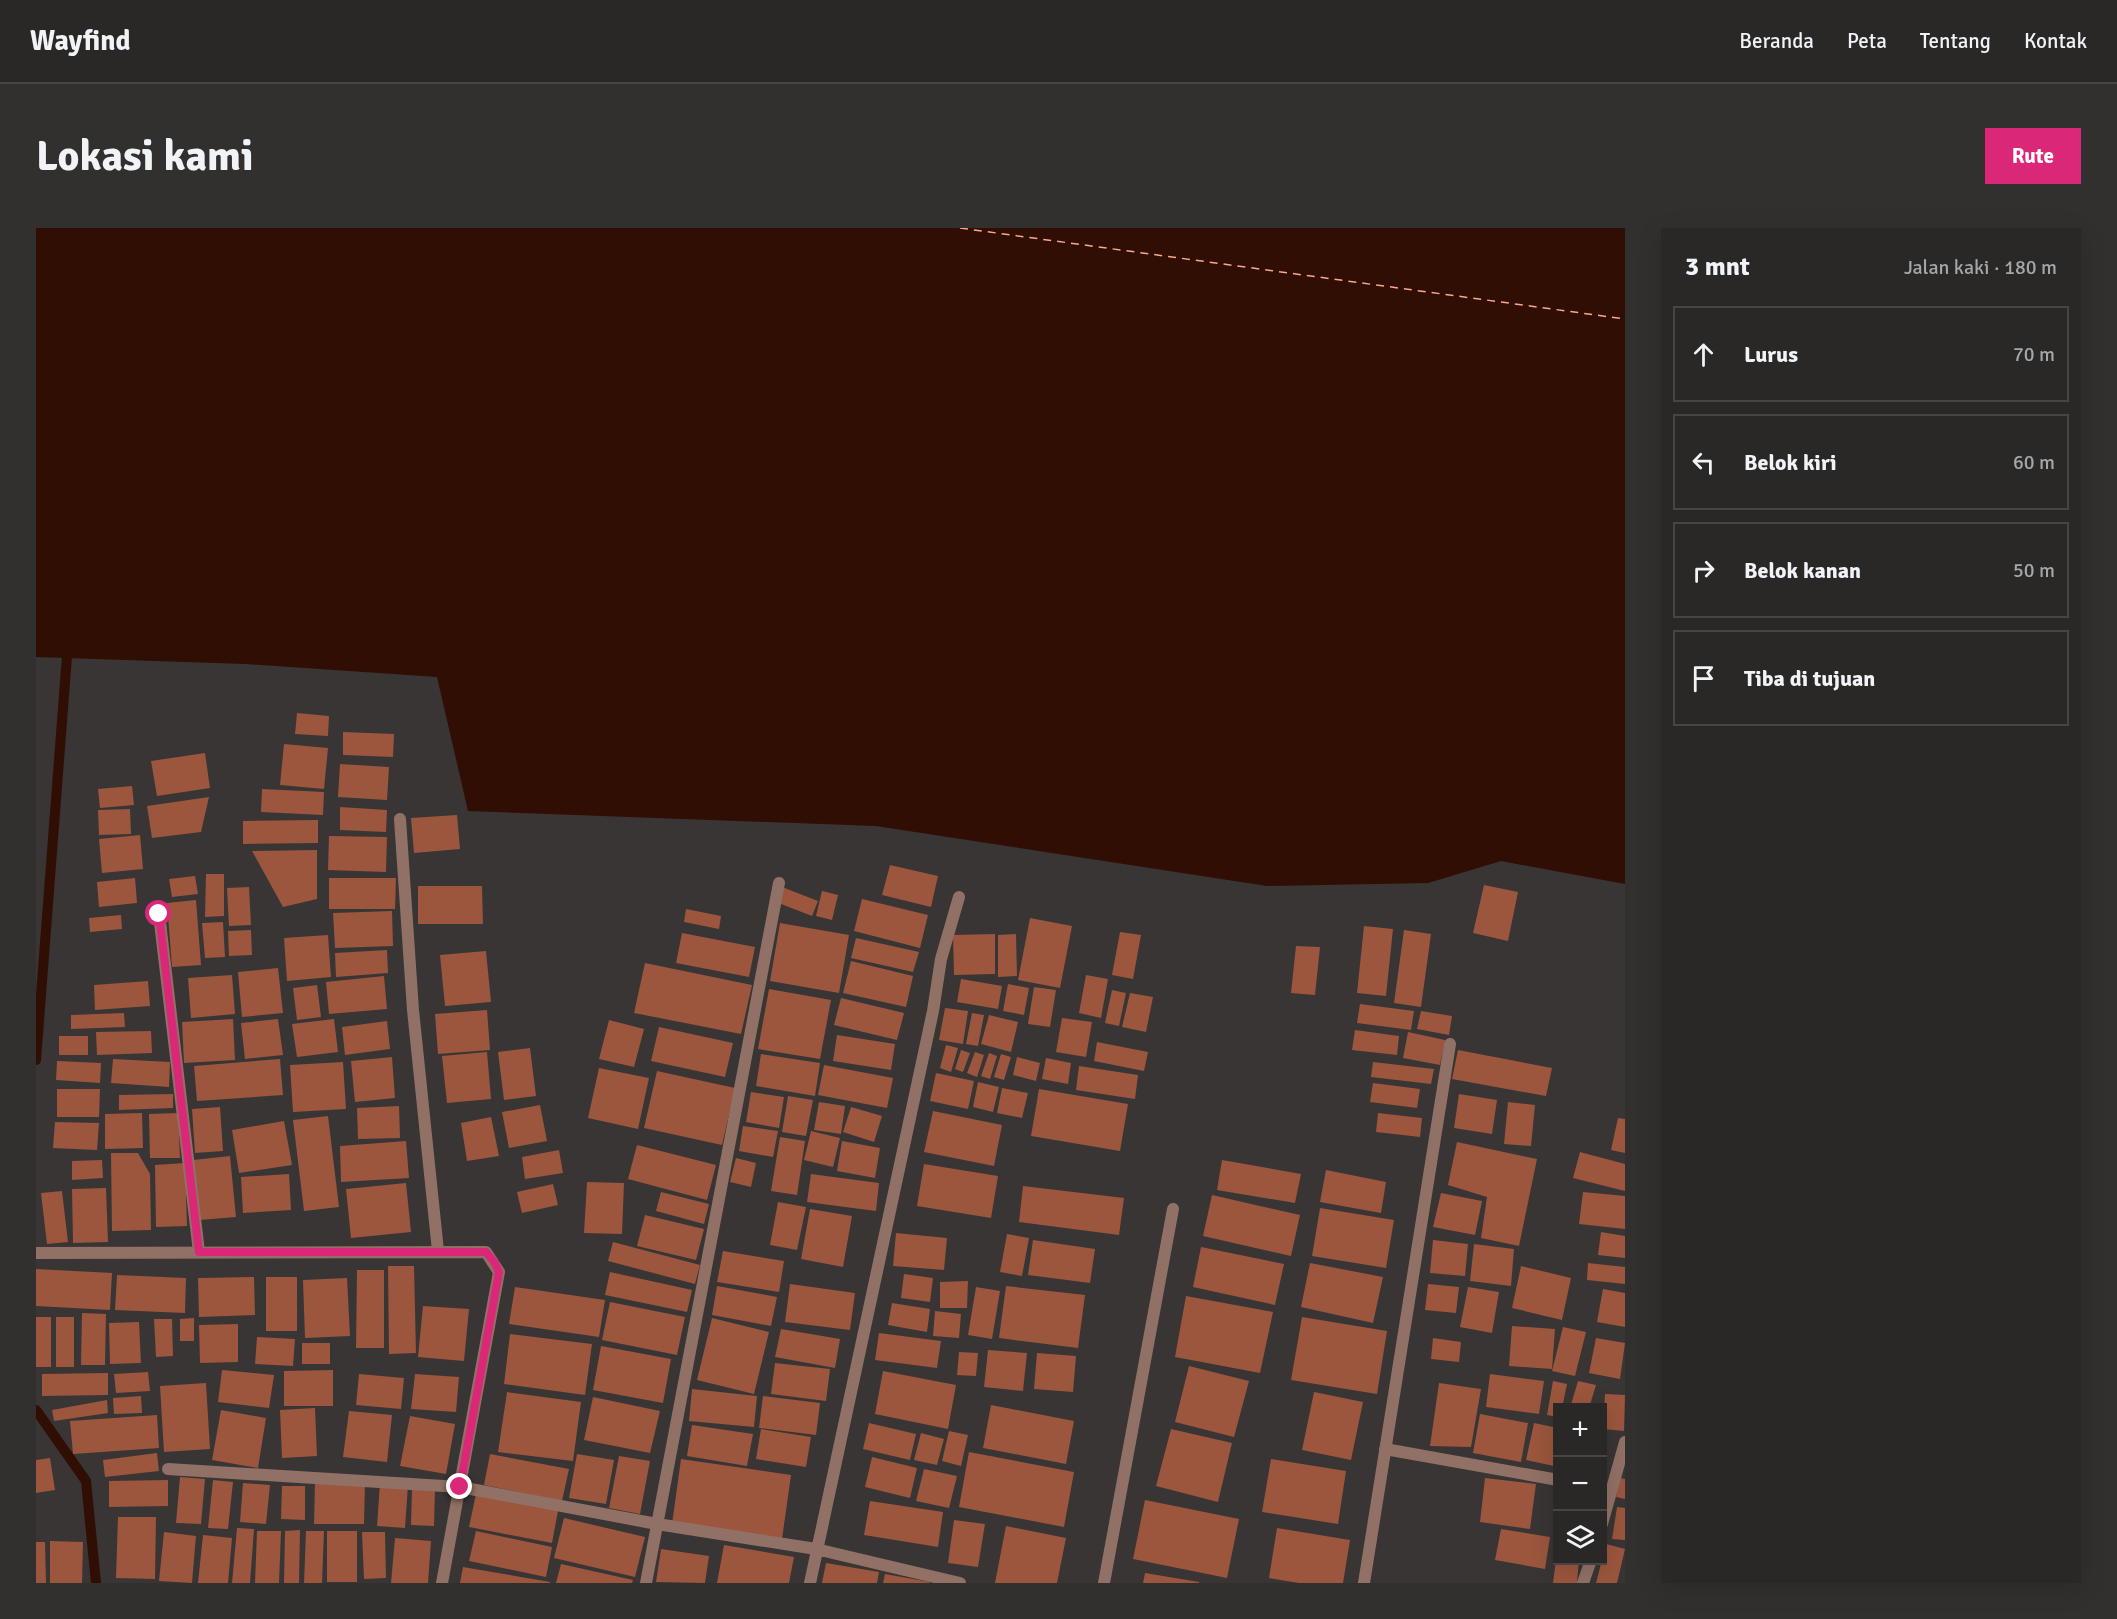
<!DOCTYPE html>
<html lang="id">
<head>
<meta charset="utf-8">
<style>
  body { margin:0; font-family:Signika,sans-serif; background:#32302f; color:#f1f3f6 }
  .controls { position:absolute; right:18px; bottom:18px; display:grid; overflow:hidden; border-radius:0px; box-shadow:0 6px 24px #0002 }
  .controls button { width:54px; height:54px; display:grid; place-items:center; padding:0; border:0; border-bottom:2px solid #464444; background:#2a2827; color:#f1f3f6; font:30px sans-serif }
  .stop { position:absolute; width:18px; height:18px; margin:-14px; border:4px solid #db2777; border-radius:50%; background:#fff }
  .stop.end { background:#db2777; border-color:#fff; box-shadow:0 2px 6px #0008 }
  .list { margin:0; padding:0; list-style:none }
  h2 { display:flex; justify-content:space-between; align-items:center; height:78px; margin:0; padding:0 24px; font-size:26px }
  h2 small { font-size:20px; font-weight:400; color:#a5a6a7 }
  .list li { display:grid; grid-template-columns:39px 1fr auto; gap:18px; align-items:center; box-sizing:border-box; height:96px; margin:0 12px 12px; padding:0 12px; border:2px solid #464444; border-radius:0px }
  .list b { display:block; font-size:22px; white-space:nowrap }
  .list em { font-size:20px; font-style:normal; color:#a5a6a7 }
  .icon { flex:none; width:33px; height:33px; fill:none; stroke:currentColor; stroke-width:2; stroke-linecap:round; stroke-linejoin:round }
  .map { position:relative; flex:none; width:1589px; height:1355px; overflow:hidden; border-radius:0px }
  header { display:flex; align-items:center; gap:36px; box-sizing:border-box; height:84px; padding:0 30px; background:#2a2827; border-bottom:2px solid #464444 }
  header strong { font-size:28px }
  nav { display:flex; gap:33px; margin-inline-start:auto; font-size:21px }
  .intro { display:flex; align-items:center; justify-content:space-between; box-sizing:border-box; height:144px; padding:0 36px }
  h1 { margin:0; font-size:42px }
  .button { padding:15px 27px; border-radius:0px; background:#db2777; color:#fff; font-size:21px; font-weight:700 }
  main { display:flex; gap:36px; padding:0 36px }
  aside { flex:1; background:#2a2827; border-radius:0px; box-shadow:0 6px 24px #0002 }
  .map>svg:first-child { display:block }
  .water { fill:#300e03 }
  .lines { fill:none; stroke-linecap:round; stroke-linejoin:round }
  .stream { stroke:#300e03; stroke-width:10 }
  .ferry { stroke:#faa98d; stroke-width:1.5; stroke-dasharray:8 6; stroke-linecap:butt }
  .building { fill:#9b563d }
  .minor { stroke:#917165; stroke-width:12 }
  .route { stroke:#db2777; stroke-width:8 }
</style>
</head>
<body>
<header>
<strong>Wayfind</strong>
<nav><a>Beranda</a><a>Peta</a><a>Tentang</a><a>Kontak</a></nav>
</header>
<div class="intro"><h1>Lokasi kami</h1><a class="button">Rute</a></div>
<main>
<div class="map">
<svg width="1589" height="1355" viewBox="0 0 1589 1355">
  <rect width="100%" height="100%" fill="#383534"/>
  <path class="water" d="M0,0H1589V656L1465,633L1392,655L1231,658L840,598L432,583L401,449L209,436L0,429Z"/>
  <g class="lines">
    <path class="stream" d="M0,832L31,428
      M0,1182L50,1253L60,1355"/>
    <path class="ferry" d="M924,0L1589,91"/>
  </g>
  <path class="building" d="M261,485L293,488L292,508L259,506Z
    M307,504L358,506L357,529L307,527Z
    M248,516L292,520L288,561L244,557Z
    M169,525L174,560L121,568L115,533Z
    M304,536L353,539L351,572L302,569Z
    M96,558L98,577L64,580L62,561Z
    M226,561L288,564L287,587L225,584Z
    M173,569L165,604L116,610L111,578Z
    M304,579L351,582L350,604L304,602Z
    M94,581L95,606L63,607L62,582Z
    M421,587L424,621L378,625L375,590Z
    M282,592V615L207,616V593Z
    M104,607L107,641L66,645L63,611Z
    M293,608L351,609L350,644L292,642Z
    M281,622V671L247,679L216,623Z
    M854,637L902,648L895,679L846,667Z
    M170,646H188V688L169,689Z
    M159,648L162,666L136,669L133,651Z
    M99,650L101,675L63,679L61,654Z
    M293,650H360L359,681H293Z
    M1448,657L1482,664L1472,713L1437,705Z
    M382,658H446L447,696H382Z
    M213,659L215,697L193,698L191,660Z
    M746,659L782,673L776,688L740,674Z
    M786,663L802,667L796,692L780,688Z
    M826,671L892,687L884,720L818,703Z
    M160,672L165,737L136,739L131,675Z
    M650,681L685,688L683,701L648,694Z
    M356,683L357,718L299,720L297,685Z
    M85,687L86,701L54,704L53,690Z
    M994,690L1036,698L1024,760L982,752Z
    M187,694L189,729L169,730L166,695Z
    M744,695L813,707L803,765L734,753Z
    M1328,698L1357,701L1350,768L1321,765Z
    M215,702L216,727L193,728L192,703Z
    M1368,702L1395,706L1385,779L1358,775Z
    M1084,704L1105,707L1097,751L1076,747Z
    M646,705L719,719L713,749L640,735Z
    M959,706V746L918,747L917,707Z
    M980,706L981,748L962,749V707Z
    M292,707L295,749L251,753L248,710Z
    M820,710L883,724L877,744L815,730Z
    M1260,718L1284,719L1279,767L1255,765Z
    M351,722L352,745L300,749L299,725Z
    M450,723L455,774L409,778L404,727Z
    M815,733L877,748L870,779L807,765Z
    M609,735L716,757L705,806L598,785Z
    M242,740L247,785L206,789L202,744Z
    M196,747L199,786L155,790L152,750Z
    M1050,747L1072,751L1065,790L1043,785Z
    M348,748L351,781L293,786L290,754Z
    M925,751L966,758L962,781L921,774Z
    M112,753L114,778L59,782L58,757Z
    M972,756L993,760L988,787L967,783Z
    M281,757L285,789L261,792L257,760Z
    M998,759L1020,762L1014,799L992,796Z
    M733,761L795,772L784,831L722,821Z
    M1076,762L1090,765L1083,798L1069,795Z
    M1094,765L1117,769L1110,804L1086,799Z
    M805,770L868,785L861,812L798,797Z
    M1324,776L1378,783L1375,802L1321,795Z
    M909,780L932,783L927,816L903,812Z
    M451,782L454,822L402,826L399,786Z
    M1385,783L1416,788L1413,807L1381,801Z
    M88,785L89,799L35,801V787Z
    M936,785L948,787L942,818L930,816Z
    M953,787L982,794L975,824L945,816Z
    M1026,790L1056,794L1050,829L1020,824Z
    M197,791L199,832L148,835L146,794Z
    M242,791L247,827L209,831L205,795Z
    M298,791L302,824L261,829L256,796Z
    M573,792L608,801L598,839L563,831Z
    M351,793L354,821L309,827L306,799Z
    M623,799L697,815L689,849L615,833Z
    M1319,802L1363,808L1361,827L1316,822Z
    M115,803L116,825L61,827L60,804Z
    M1372,804L1409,812L1404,837L1367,830Z
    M801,807L859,816L855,842L797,833Z
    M23,808H52V827H23Z
    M1061,814L1112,824L1108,843L1058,833Z
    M910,817L922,820L915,844L904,840Z
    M494,820L500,868L468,872L462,824Z
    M925,822L934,825L927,844L919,841Z
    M1422,822L1516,840L1510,868L1416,851Z
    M451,824L455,871L411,875L406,828Z
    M939,824L948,827L941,849L931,845Z
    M953,825L961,828L954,851L945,848Z
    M725,826L784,835L779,868L720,858Z
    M965,826L975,829L968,852L958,849Z
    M356,829L359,870L319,874L315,833Z
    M981,829L1004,835L1000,853L977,847Z
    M1010,830L1035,835L1032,856L1006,851Z
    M77,831L134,834L133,859L75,855Z
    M244,831L247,867L161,873L158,838Z
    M21,833L65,835L64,855L20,852Z
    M307,834L310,881L257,884L254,837Z
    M1337,834L1398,841L1395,856L1335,849Z
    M788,837L857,850L851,880L782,867Z
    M1043,838L1102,847L1099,871L1040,862Z
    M563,840L613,850L602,901L552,890Z
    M621,843L699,860L686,917L608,900Z
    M900,845L938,853L932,881L894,873Z
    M942,854L963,859L957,884L937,879Z
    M1337,855L1384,861L1381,880L1334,874Z
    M966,860L992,865L986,890L961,885Z
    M21,861H64L63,889H21Z
    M1003,861L1092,876L1084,923L995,908Z
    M715,864L748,869L743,900L710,894Z
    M137,866V880L83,882V867Z
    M1423,866L1461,872L1456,906L1418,900Z
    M752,868L777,872L770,908L746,904Z
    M783,874L809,878L805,906L778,902Z
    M1472,874L1499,877L1495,918L1468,916Z
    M504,877L511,913L473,920L466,884Z
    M363,878L364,910L322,911L321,880Z
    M184,879L187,923L159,925L156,881Z
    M815,879L846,888L838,914L807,904Z
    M897,883L966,897L958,938L888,924Z
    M106,885L107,920L69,921V886Z
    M142,885L144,930H114L113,886Z
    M1342,885L1386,890L1384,909L1340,904Z
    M292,888L303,979L268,983L257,892Z
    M455,889L463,928L431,933L425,895Z
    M1582,890L1589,891V925L1575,922Z
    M248,893L256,937L203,945L196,902Z
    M19,894L63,895L61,922L17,920Z
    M707,898L742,903L737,929L703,923Z
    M775,903L804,910L797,939L768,932Z
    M744,909L769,913L761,967L735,963Z
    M370,913L373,950L305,954L304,918Z
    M806,913L844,920L839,950L801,943Z
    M1421,914L1501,931L1483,1018L1445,1010L1451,969L1412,957Z
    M601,917L680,937L671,972L592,951Z
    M523,922L527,945L489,951L486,929Z
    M1544,924L1589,936V963L1537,950Z
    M75,925H102L114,946L115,1002L76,1003Z
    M194,928L200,989L163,992L157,932Z
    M700,930L720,935L715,959L694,954Z
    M66,932L67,950L36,952V933Z
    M1186,932L1265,946L1259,975L1181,962Z
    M149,935L151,998L120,999L119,937Z
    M888,936L962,948L955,990L881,978Z
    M1290,942L1350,954L1345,985L1284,974Z
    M253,946L255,982L207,985L205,949Z
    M775,946L843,955L840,983L771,974Z
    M551,954L588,955L586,1006L548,1005Z
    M370,955L375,1004L315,1010L310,961Z
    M517,956L522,977L486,985L481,964Z
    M987,958L1088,970L1083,1007L983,994Z
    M70,960L72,1014L37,1015L36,961Z
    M26,963L32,1014L11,1016L5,965Z
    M625,964L673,976L668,996L620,983Z
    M1547,964L1589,968V1001L1543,996Z
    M1405,965L1446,973L1439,1007L1397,999Z
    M1176,967L1264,987L1255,1028L1167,1008Z
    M742,974L770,979L761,1022L734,1017Z
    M1284,980L1358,992L1350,1040L1276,1028Z
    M774,981L816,988L807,1039L765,1031Z
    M609,987L668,1001L660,1032L601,1018Z
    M1565,1004L1589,1008V1030L1562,1027Z
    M860,1005L911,1010L908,1042L857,1038Z
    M971,1006L993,1010L986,1048L964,1044Z
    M997,1012L1059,1021L1054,1055L992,1047Z
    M1397,1012L1432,1016L1429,1048L1394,1045Z
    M577,1014L664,1037L659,1056L572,1033Z
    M1438,1016L1478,1021L1475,1058L1434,1053Z
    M1165,1019L1248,1036L1239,1077L1157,1059Z
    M687,1023L748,1033L743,1064L681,1054Z
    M1274,1035L1347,1049L1337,1095L1265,1079Z
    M1552,1035L1589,1039V1056L1551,1052Z
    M352,1038H378L380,1125L353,1126Z
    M1485,1038L1535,1050L1526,1092L1476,1080Z
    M0,1041L76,1045L74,1082L0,1078Z
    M321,1042H348V1120H320Z
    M574,1044L656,1062L651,1084L569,1067Z
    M868,1046L897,1050L894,1074L865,1070Z
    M81,1047L150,1050L149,1085L79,1082Z
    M218,1049L219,1087L163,1089L162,1050Z
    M230,1049H261V1103H230Z
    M311,1050L314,1108L269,1110L267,1052Z
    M932,1053L931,1080H904V1054Z
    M754,1056L819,1065L814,1102L749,1094Z
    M1392,1056L1423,1059L1420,1085L1389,1082Z
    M681,1058L741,1069L735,1098L676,1087Z
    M970,1058L1049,1067L1042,1120L963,1110Z
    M479,1059L569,1072L563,1109L473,1096Z
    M940,1059L964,1063L956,1111L932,1107Z
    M1432,1059L1463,1064L1456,1105L1424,1099Z
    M1567,1061L1589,1065V1099L1561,1094Z
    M1150,1068L1237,1084L1224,1145L1139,1129Z
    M574,1074L649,1089L641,1127L566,1112Z
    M856,1075L894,1081L891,1104L852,1097Z
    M387,1078L433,1081L428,1133L382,1129Z
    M899,1083L925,1086L923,1110L897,1108Z
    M46,1085L70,1086L69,1137H45Z
    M0,1089H15V1139H0Z
    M20,1089H38V1139H20Z
    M1266,1089L1351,1103L1341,1166L1255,1152Z
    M158,1090V1113H144V1091Z
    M676,1090L733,1104L718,1166L661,1152Z
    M118,1091H136L137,1128L120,1129Z
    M103,1094L105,1135L74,1136L73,1095Z
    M202,1096V1134L164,1135L163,1097Z
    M1476,1098L1519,1101L1516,1141L1473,1138Z
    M1527,1099L1550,1104L1539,1148L1516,1143Z
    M745,1101L804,1111L799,1140L739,1129Z
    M843,1105L905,1113L901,1140L839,1132Z
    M474,1106L556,1116L549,1167L468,1156Z
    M221,1109L259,1111L257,1138L219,1136Z
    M1397,1110L1425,1114L1423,1134L1395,1131Z
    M1560,1110L1589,1115L1584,1151L1553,1145Z
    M266,1115H294V1136H266Z
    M565,1118L635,1131L627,1175L557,1162Z
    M952,1122L991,1125L987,1163L948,1159Z
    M923,1124L942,1125L940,1148L921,1147Z
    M1001,1125L1040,1128L1037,1164L998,1161Z
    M739,1135L794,1141L790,1173L735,1166Z
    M1153,1138L1213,1153L1198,1209L1139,1194Z
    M186,1142L238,1147L233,1180L182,1174Z
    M297,1142V1178H248V1143Z
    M847,1143L920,1157L912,1201L839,1186Z
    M112,1144L114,1163L80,1165L78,1146Z
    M72,1145V1167L6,1168V1146Z
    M323,1146L368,1150L365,1181L320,1177Z
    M379,1146L423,1149L420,1184L375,1181Z
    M1454,1146L1508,1153L1503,1186L1450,1179Z
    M1517,1153L1531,1156L1526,1180H1522V1189L1511,1187Z
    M1542,1153L1560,1157L1553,1180H1534Z
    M170,1155L174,1221L128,1224L124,1158Z
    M1403,1155L1445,1161L1435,1219L1394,1218Z
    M656,1161L721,1168L718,1199L653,1193Z
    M471,1164L545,1174L537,1233L462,1224Z
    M1278,1164L1327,1174L1315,1232L1266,1222Z
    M1569,1166L1589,1167L1588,1203L1567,1201Z
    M105,1168L106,1185L78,1186L77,1170Z
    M727,1168L784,1175L780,1207L723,1200Z
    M557,1169L624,1183L614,1225L548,1212Z
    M71,1172L72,1185L18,1193L16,1182Z
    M955,1177L1038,1193L1030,1236L947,1220Z
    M279,1180L281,1228L246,1230L244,1182Z
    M185,1182L230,1190L222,1240L176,1232Z
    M313,1183L356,1187L351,1234L307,1229Z
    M1444,1186L1492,1195L1485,1234L1437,1225Z
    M121,1187L123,1220L37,1226L34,1193Z
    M374,1188L419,1196L410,1246L364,1238Z
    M833,1195L880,1206L874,1232L827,1221Z
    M1498,1195L1522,1200L1518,1238L1490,1232Z
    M656,1197L717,1206L711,1238L651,1228Z
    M725,1201L775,1209L770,1239L720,1231Z
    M1135,1201L1196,1215L1182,1274L1120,1258Z
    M913,1203L932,1207L925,1238L906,1233Z
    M885,1205L908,1211L901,1237L878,1232Z
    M1566,1211L1571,1212L1568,1230H1566Z
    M933,1224L1038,1244L1028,1299L923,1279Z
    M121,1225L123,1243L69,1249L67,1232Z
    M454,1226L533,1241L526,1273L448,1257Z
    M541,1226L578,1232L570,1276L533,1270Z
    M583,1228L614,1233L604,1286L573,1280Z
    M836,1229L881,1240L874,1270L829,1259Z
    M14,1230L19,1262L0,1265V1232Z
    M645,1231L755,1247L746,1311L636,1296Z
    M1235,1231L1310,1243L1302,1296L1226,1284Z
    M888,1241L921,1248L913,1280L880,1273Z
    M144,1249L169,1251L165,1296L140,1295Z
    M1449,1250L1500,1256L1494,1301L1444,1294Z
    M1584,1250L1589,1251V1271L1580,1269Z
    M132,1252V1278L73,1279V1253Z
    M177,1252L197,1254L192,1301L172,1300Z
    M279,1254H329L328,1296H278Z
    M207,1255L234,1257L230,1296L204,1294Z
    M344,1255L372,1257L369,1300L341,1298Z
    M246,1258H269V1292L245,1291Z
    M376,1260L399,1261L398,1298L375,1297Z
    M440,1266L522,1283L516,1315L433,1299Z
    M1109,1272L1203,1291L1191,1350L1097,1331Z
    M834,1273L907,1284L902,1319L828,1307Z
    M1581,1279L1589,1280V1312L1576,1311Z
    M82,1289H120L119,1351L80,1350Z
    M528,1290L609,1309L599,1349L518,1330Z
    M918,1292L949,1296L942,1339L912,1335Z
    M970,1298L1030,1310L1021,1355H959Z
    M201,1300L218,1301L214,1355H196Z
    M1241,1300L1314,1312L1307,1355H1263L1233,1350Z
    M1465,1301L1514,1309L1509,1341L1459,1332Z
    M264,1302L263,1355H248L249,1303Z
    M221,1303H245L243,1355H219Z
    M270,1303H288L286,1355H268Z
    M291,1303H321V1354H291Z
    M440,1303L516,1319L510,1349L433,1333Z
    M128,1304L160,1308L156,1355L123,1353Z
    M326,1304H349L350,1350L328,1351Z
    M167,1307L196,1310L192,1355H162Z
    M359,1310L395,1313L392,1355H355Z
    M14,1313L47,1314L46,1355H14Z
    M0,1314H9L10,1355H0Z
    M1570,1316L1589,1321L1581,1355H1560Z
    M688,1317L758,1329L753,1355H681Z
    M625,1321L673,1328L669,1355L620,1354Z
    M1520,1332H1543L1541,1355H1517Z
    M790,1335L843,1344L841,1355H786Z
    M525,1336L597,1352L596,1355H520Z
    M427,1339L514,1354V1355H424Z
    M1109,1345L1163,1354V1355H1107Z
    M849,1346L894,1354L893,1355H847Z"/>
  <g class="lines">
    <path class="minor" d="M364,591L377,782L402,1023
      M123,686L163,1024
      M0,1025L450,1024L463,1044L406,1355
      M1349,1221L1522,1252
      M132,1241L424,1259L621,1296L780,1321L924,1355
      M1566,1296L1589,1214
      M610,1355L743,655
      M774,1355L897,783L905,731L923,669
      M1068,1355L1137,981
      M1328,1355L1414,816
      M1547,1355L1555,1332"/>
  </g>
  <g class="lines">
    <path class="route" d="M123,686L163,1024H450L459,1035L463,1044L424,1259"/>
  </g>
</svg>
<div class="controls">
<button>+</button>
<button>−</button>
<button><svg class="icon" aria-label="layers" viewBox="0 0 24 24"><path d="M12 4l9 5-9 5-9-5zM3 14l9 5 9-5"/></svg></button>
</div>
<div class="stop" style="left:123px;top:686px"></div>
<div class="stop end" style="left:424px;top:1259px"></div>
</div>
<aside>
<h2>3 mnt<small>Jalan kaki · 180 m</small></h2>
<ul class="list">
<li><svg class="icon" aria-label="ahead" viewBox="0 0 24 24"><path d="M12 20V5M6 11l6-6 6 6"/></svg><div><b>Lurus</b></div><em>70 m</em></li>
<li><svg class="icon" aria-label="left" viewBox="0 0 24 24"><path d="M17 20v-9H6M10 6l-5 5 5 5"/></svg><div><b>Belok kiri</b></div><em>60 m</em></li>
<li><svg class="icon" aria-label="right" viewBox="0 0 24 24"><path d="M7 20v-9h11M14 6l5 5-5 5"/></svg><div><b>Belok kanan</b></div><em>50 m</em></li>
<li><svg class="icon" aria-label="arrive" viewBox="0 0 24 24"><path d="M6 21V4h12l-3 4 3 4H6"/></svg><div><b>Tiba di tujuan</b></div></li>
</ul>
</aside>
</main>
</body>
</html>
